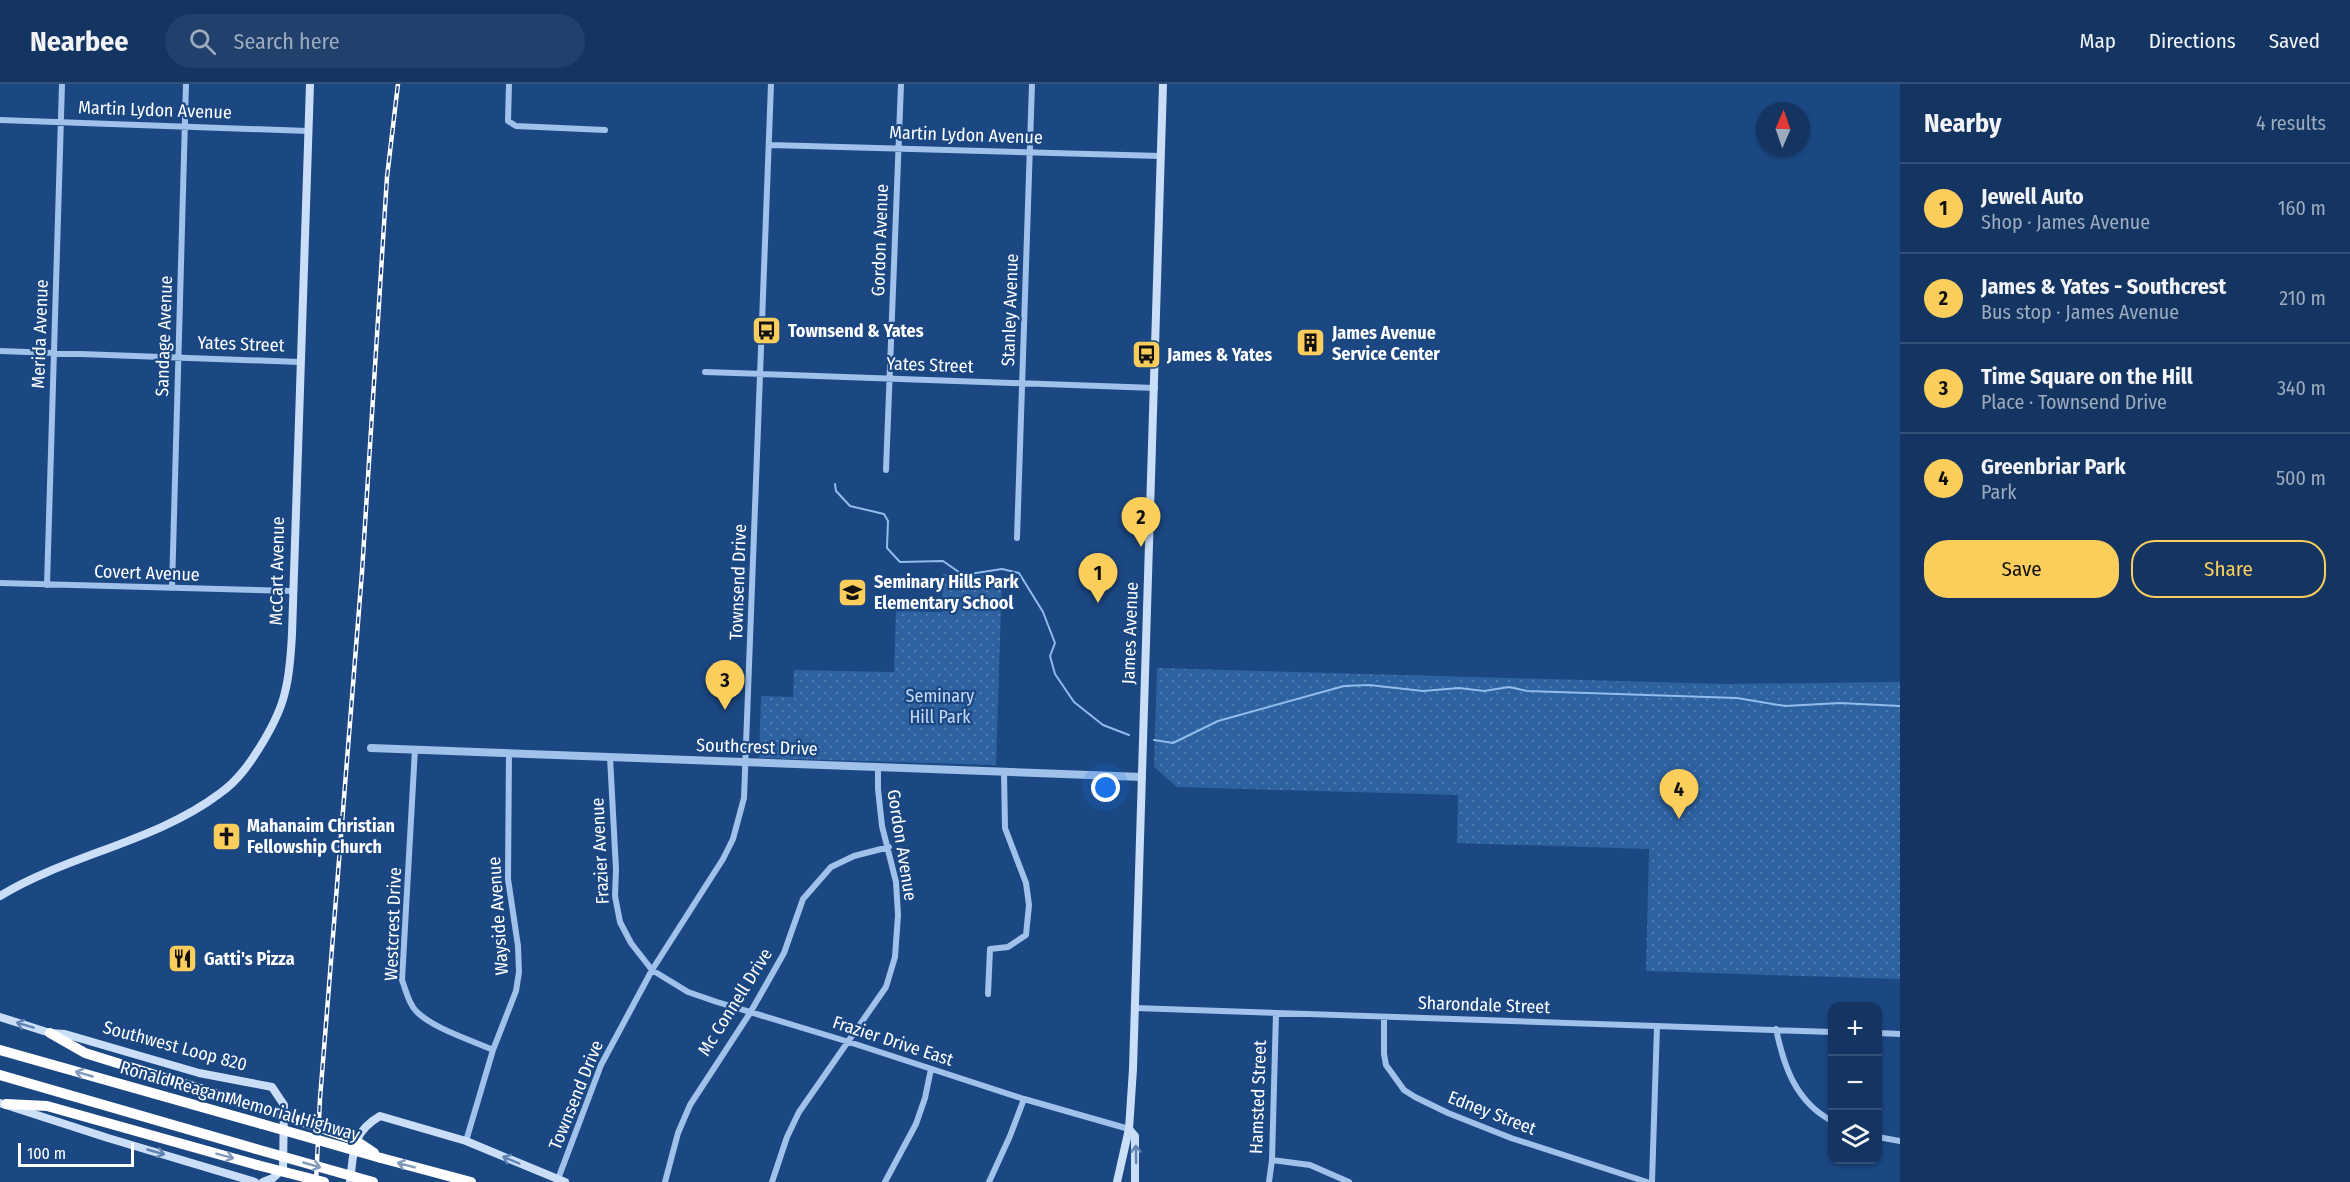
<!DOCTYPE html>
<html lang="en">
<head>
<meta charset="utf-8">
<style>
  body { margin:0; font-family:"Fira Sans Condensed",sans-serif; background:#21406b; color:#f1f3f6 }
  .controls { position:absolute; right:18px; bottom:18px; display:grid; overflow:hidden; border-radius:12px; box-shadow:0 2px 4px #0004 }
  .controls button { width:54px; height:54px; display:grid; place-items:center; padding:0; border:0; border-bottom:2px solid #335077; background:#143562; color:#f1f3f6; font:30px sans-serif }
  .compass { position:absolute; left:1756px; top:18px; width:54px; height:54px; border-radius:50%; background:#143562; box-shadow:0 2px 4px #0004; rotate:2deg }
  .scale { position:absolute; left:18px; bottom:15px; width:116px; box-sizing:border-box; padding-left:6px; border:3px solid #fff; border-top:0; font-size:16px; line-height:21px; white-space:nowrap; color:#fff; -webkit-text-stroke:4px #1b4782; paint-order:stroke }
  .you { position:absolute; left:1106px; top:704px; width:21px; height:21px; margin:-15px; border:4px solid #fff; border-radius:50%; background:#1a73e8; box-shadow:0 0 0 9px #1a73e833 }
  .badge { display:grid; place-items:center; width:39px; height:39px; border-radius:50%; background:#fbce5c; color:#111; font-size:20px; font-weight:700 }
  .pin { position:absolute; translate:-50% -50px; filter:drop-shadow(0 2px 3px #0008) }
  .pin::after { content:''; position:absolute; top:32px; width:21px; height:18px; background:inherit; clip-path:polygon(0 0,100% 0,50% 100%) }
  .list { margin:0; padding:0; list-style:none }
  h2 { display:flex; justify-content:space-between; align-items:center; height:78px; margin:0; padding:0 24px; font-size:26px }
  h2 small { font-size:20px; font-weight:400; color:#9dabbe }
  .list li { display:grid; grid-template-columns:39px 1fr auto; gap:18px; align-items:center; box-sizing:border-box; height:90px; padding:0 24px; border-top:2px solid #335077 }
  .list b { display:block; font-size:22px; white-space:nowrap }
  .list p { margin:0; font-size:20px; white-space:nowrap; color:#9dabbe }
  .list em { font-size:20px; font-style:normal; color:#9dabbe }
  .actions { display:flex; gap:12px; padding:18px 24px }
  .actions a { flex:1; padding:14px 0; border:2px solid #fbce5c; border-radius:24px; text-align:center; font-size:21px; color:#fbce5c }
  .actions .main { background:#fbce5c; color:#111 }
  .icon { flex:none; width:33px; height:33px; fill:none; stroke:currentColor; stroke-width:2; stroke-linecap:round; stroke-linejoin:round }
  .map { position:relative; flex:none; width:1900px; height:1098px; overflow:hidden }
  header { display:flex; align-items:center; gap:36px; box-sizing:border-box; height:84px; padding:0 30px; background:#143562; border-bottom:2px solid #335077 }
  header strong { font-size:28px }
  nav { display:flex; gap:33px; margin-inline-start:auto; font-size:21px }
  .search { width:420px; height:54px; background:#21406b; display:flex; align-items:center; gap:15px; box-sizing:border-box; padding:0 21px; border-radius:33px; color:#9dabbe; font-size:22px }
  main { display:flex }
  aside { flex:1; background:#143562 }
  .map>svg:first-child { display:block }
  .park { fill:url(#park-dots) }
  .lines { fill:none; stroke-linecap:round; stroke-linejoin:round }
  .stream { stroke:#92bcec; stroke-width:2 }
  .minor { stroke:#a0c1ea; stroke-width:6 }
  .tertiary { stroke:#a0c1ea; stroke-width:8 }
  .secondary { stroke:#cbdef8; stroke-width:8 }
  .motorway { stroke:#fff; stroke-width:10 }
  .rail-casing { stroke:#fff; stroke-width:4.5 }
  .rail { stroke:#1b4782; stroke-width:2; stroke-dasharray:7; stroke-linecap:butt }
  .motorway-bridge { stroke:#fff; stroke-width:10 }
  .oneway { stroke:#6183b1 }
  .oneway2 { stroke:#829aba }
  .labels { text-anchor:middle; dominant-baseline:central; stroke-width:4.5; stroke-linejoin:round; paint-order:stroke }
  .street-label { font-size:18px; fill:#fff; stroke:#1b4782 }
  .poi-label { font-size:18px; font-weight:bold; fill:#fff; stroke:#1b4782; text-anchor:start }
  .park-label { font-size:18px; fill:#c4dbf8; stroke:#1b4782 }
</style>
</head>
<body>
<header>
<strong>Nearbee</strong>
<div class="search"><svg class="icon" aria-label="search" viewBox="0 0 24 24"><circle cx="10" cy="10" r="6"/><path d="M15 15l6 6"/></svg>Search here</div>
<nav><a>Map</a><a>Directions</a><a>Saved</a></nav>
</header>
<main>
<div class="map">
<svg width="1900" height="1098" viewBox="0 0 1900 1098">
  <defs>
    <pattern id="park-dots" width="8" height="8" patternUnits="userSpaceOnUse" patternTransform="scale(1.5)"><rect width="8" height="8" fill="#2e61a0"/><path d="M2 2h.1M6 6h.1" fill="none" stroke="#4d79ae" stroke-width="1.8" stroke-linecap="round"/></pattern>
  </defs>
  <rect width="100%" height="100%" fill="#1b4782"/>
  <path class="park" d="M943,490L1002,492L996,681L759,674L761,612L793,613L794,586L894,588L896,527L942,528Z
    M1157,584L1724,600L1900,598V895L1646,887L1649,765L1457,759L1458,711L1177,703L1154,683Z"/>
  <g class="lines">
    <path class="stream" d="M835,400L836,407L850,422L884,430L888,437L887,464L900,478L943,477L963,491L1002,485L1019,489L1043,528L1055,559L1050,572L1055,590L1074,618L1103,641L1129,651
      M1154,656L1173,659L1218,637L1344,602L1369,601L1423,607L1459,604L1484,607L1509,603L1527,607L1737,614L1785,622L1840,619L1900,622"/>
    <path class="minor" d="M509,0L508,37L516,42L605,46
      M0,36L308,47
      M770,61L1161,72
      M0,267L300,278
      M705,288L1155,304
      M886,386L901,0
      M1017,454L1032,0
      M0,499L293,507
      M47,501L62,0
      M172,504L186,0
      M415,665L402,896C406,906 408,919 416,927C432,944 471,956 493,966
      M610,673L616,785L615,812L620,838L631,859L652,886L688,908L717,918L849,958L1024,1015L1129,1045
      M988,910L990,865L1008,863L1026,851L1029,821L1026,799L1005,744L1004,688
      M1135,924L1832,948
      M1384,933V970L1386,981L1404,1006L1415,1013L1448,1029L1511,1054L1647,1098
      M1776,945C1784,983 1796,1018 1832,1037
      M1878,949L1900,950
      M1878,1053L1900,1057
      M466,1057L493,966L516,907L519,888L518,862L508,795L509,669
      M1272,1076L1310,1081L1349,1098
      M558,1095L601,981L652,886L723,775L733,755L744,714L771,0
      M665,1098L678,1049L690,1021L750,929L784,869L803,815L831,783L854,772L889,763
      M772,1098L787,1053L799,1028L886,903L895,873L898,831L896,798L882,742L878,705V683
      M885,1098L916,1040L925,1014L931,985
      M989,1098L1010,1052L1024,1015
      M1269,1098L1272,1076L1276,929
      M1652,1098L1657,942"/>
    <path class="tertiary" d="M371,664L1142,693"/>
    <path class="secondary" d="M0,812C67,771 157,757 219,710C238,697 251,678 263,658C272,643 281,626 285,608C290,589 291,569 292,550L310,0
      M0,933L50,949L65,950L199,989L272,1003L284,1021L283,1085L273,1094L263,1098
      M0,1019L108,1054L255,1098
      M1129,1045L1135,1052V1098
      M350,1098C354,1067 351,1049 380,1032L466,1057L565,1098
      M1117,1098L1129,1045L1133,985L1163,0"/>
    <path class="motorway" d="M50,949L85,969L274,1028
      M0,966L262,1040
      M0,991L256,1065
      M6,1020L47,1022L257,1081
      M381,1074L471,1098"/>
    <defs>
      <path id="rail" d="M316,1098L320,1015L362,488L387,93L398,0"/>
    </defs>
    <use href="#rail" class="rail-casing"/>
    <use href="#rail" class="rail"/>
    <path class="motorway-bridge" d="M274,1028L353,1055L374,1069
      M262,1040L381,1074
      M256,1065L373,1098
      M257,1081L324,1098"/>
  </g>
  <defs><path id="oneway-shaft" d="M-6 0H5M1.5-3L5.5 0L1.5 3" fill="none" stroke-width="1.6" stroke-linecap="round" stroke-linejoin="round" transform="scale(1.5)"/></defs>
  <g class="oneway">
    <use href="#oneway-shaft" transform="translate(25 941) rotate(-163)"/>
    <use href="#oneway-shaft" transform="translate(156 1068) rotate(16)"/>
    <use href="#oneway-shaft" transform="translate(1136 1070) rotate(-91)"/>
    <use href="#oneway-shaft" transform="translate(511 1076) rotate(-157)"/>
  </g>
  <g class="oneway2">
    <use href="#oneway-shaft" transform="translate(84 990) rotate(-164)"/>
    <use href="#oneway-shaft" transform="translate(225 1072) rotate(15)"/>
    <use href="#oneway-shaft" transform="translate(312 1081) rotate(16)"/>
    <use href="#oneway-shaft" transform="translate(406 1081) rotate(-165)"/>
  </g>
  <defs>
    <symbol id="bus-square" viewBox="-11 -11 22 22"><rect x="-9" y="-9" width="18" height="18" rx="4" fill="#fbce5c" stroke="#1b4782"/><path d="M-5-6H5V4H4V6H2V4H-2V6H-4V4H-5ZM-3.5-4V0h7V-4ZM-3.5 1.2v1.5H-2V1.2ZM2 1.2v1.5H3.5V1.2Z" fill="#111"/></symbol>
    <symbol id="building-square" viewBox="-11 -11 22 22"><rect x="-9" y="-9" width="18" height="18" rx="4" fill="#fbce5c" stroke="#1b4782"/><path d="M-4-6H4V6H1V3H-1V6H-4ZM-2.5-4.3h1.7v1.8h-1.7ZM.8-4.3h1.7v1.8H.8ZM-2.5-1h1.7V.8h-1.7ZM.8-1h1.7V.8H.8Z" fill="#111"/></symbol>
    <symbol id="school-square" viewBox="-11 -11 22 22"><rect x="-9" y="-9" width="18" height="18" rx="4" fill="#fbce5c" stroke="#1b4782"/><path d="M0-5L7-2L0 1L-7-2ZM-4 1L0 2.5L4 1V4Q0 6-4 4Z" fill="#111"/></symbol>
    <symbol id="church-square" viewBox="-11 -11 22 22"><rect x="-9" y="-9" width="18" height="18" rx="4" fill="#fbce5c" stroke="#1b4782"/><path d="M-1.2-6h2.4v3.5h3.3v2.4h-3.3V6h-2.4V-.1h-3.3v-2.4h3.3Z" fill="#111"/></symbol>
    <symbol id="restaurant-square" viewBox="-11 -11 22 22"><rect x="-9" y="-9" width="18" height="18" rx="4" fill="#fbce5c" stroke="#1b4782"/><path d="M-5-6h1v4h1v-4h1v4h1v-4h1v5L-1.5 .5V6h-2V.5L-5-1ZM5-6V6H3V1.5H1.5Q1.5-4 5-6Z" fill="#111"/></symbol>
  </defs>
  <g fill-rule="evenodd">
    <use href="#bus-square" x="750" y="230" width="33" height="33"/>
    <use href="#building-square" x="1294" y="242" width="33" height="33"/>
    <use href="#bus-square" x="1130" y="254" width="33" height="33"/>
    <use href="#school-square" x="836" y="492" width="33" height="33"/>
    <use href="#church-square" x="210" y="736" width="33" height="33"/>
    <use href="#restaurant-square" x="166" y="858" width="33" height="33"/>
  </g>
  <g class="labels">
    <g class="street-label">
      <text transform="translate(155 26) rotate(2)">Martin Lydon Avenue</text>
      <text transform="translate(966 51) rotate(2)">Martin Lydon Avenue</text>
      <text transform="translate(880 156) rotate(-88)">Gordon Avenue</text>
      <text transform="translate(1010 226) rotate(-88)">Stanley Avenue</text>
      <text transform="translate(40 250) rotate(-88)">Merida Avenue</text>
      <text transform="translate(164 252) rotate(-88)">Sandage Avenue</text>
      <text transform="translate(241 260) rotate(2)">Yates Street</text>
      <text transform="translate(930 281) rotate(2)">Yates Street</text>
      <text transform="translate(277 487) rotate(-89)">McCart Avenue</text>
      <text transform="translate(147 489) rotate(2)">Covert Avenue</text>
      <text transform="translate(738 498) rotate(-88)">Townsend Drive</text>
      <text transform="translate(1130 549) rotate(-88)">James Avenue</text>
      <text transform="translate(757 663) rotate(2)">Southcrest Drive</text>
      <text transform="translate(902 761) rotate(81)">Gordon Avenue</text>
      <text transform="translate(600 767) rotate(-93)">Frazier Avenue</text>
      <text transform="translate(498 832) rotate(-94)">Wayside Avenue</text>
      <text transform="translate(393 840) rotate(-88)">Westcrest Drive</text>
      <text transform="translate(735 918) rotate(-58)">Mc Connell Drive</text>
      <text transform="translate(1484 921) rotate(2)">Sharondale Street</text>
      <text transform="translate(893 957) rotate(18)">Frazier Drive East</text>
      <text transform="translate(175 962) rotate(15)">Southwest Loop 820</text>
      <text transform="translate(576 1011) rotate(-68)">Townsend Drive</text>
      <text transform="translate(1258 1013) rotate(-88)">Hamsted Street</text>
      <text transform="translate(240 1017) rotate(16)">Ronald Reagan Memorial Highway</text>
      <text transform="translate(1492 1029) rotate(21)">Edney Street</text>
    </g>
    <g class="poi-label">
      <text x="788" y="247">Townsend &amp; Yates</text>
      <text x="1332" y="249">James Avenue<tspan x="1332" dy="21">Service Center</tspan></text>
      <text x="1167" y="271">James &amp; Yates</text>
      <text x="874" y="498">Seminary Hills Park<tspan x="874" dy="21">Elementary School</tspan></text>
      <text x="247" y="742">Mahanaim Christian<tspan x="247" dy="21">Fellowship Church</tspan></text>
      <text x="204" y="875">Gatti's Pizza</text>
    </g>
    <g class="park-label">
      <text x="940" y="612">Seminary<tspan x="940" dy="21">Hill Park</tspan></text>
    </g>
  </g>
</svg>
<div class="controls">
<button>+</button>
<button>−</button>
<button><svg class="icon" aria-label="layers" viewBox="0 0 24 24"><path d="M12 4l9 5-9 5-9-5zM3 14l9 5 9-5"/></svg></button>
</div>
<svg class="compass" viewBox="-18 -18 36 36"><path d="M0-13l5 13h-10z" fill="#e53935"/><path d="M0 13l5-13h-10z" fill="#9dabbe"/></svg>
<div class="scale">100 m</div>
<div class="you"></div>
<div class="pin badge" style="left:1098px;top:519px">1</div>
<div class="pin badge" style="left:1141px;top:463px">2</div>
<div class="pin badge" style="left:725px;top:626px">3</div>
<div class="pin badge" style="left:1679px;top:735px">4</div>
</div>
<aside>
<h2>Nearby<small>4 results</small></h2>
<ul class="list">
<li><span class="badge">1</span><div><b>Jewell Auto</b><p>Shop · James Avenue</p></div><em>160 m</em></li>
<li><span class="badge">2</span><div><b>James &amp; Yates - Southcrest</b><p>Bus stop · James Avenue</p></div><em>210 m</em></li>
<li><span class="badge">3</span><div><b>Time Square on the Hill</b><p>Place · Townsend Drive</p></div><em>340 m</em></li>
<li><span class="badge">4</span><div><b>Greenbriar Park</b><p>Park</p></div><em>500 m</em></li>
</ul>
<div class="actions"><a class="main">Save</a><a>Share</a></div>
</aside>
</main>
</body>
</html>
